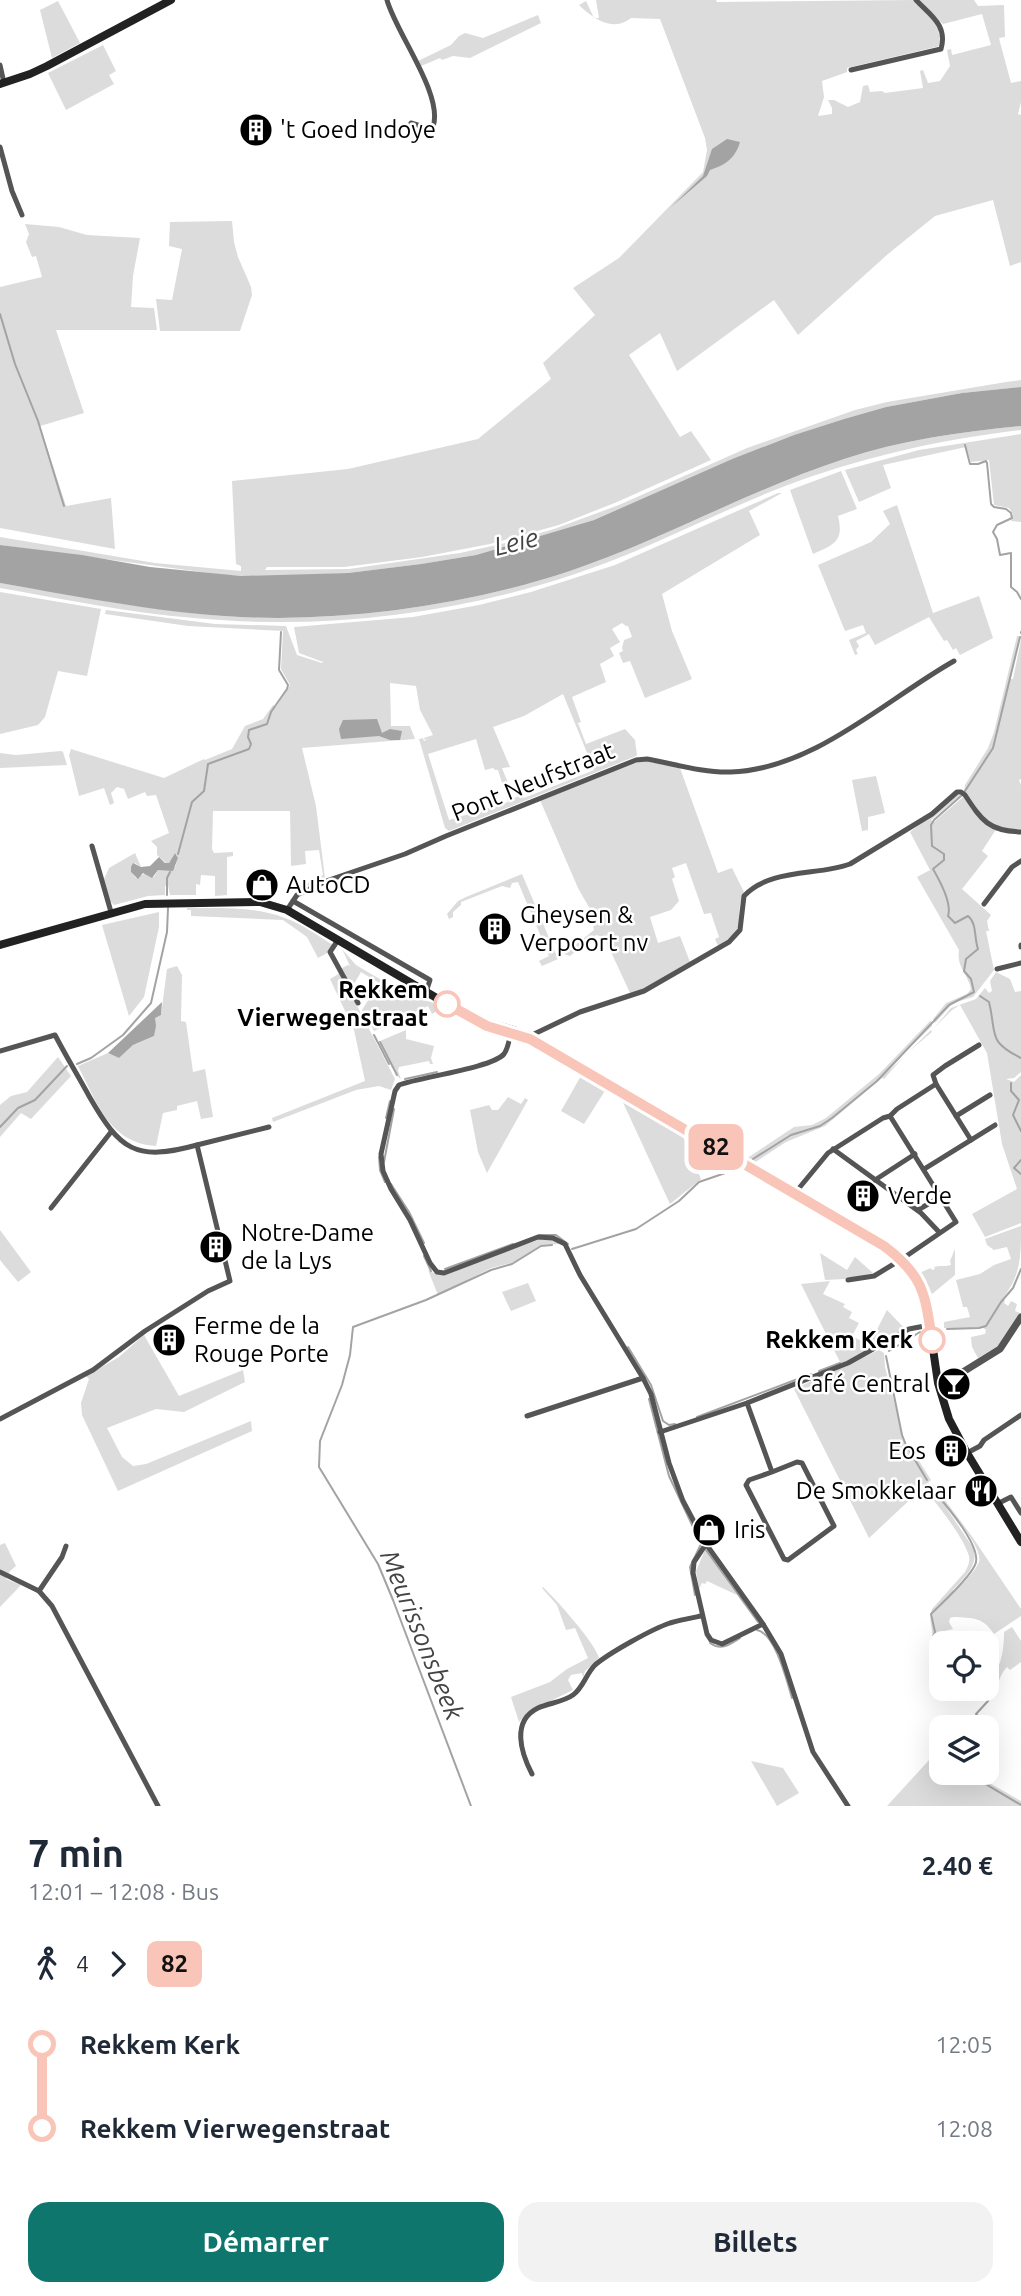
<!DOCTYPE html>
<html lang="fr">
<meta charset="utf-8">
<style>
body{margin:0;font-family:Ubuntu,sans-serif;background:#f2f2f3;color:#1f2937;height:100vh;display:flex;flex-direction:column;font-size:26px;white-space:nowrap}
*{box-sizing:border-box;margin:0}
p{font-size:23px;color:#747a83}
.icon{flex:none;width:38px;height:38px;fill:none;stroke:currentColor;stroke-width:2;stroke-linecap:round;stroke-linejoin:round}
.map{position:relative;height:1806px;overflow:hidden}
.sheet{display:flex;flex-direction:column;background:#fff;flex:1}
.sheet>*{flex:none}
.badge{padding:0 14px;border-radius:10px;font-size:24px;line-height:46px}
.fabs{position:absolute;left:929px;top:1631px;display:grid;gap:14px}
.fabs a{display:grid;place-items:center;width:70px;height:70px;border-radius:14px;background:#fff;box-shadow:0 7px 28px #0002;font-size:35px}
.map>.badge{position:absolute;translate:-50% -50%;box-shadow:0 0 0 4px #fff}
.legs{display:flex;align-items:center;gap:10px;height:77px;padding:0 28px;font-size:23px}
.legs p{margin-inline-start:auto}
.headline{display:flex;align-items:center;justify-content:space-between;height:119px;padding:0 28px}
h1{font-size:38px;font-weight:700;line-height:52px}
.action{display:flex;gap:14px;margin-top:auto;padding:14px 28px}
.action a{flex:1;height:80px;border-radius:21px;background:#0f766e;color:#fff;font-size:28px;font-weight:700;line-height:80px;text-align:center}
.action a+a{background:#f2f2f3;color:#1f2937}
ul{padding:0 28px;list-style:none}
li{display:flex;align-items:center;gap:24px;height:84px;font-size:26px}
li i{display:grid;place-items:center;width:10px;height:100%;margin:0 9px;background:currentColor}
li i::after{content:'';width:18px;height:18px;margin:-9px;border:5px solid;border-radius:50%;background:#fff}
li p{margin-inline-start:auto}
li:first-child i{background:linear-gradient(#0000 50%,currentColor 0)}
li:last-child i{background:linear-gradient(currentColor 50%,#0000 0)}
.map>svg:first-child{display:block}
.green{fill:#dcdcdc;fill-rule:evenodd}
.water{fill:#a3a3a3}
.lines{fill:none;stroke-linecap:round;stroke-linejoin:round}
.stream{stroke:#a3a3a3;stroke-width:2}
.minor{stroke:#555;stroke-width:5}
.tertiary{stroke:#555;stroke-width:7}
.secondary{stroke:#222;stroke-width:8}
.line-1-casing{stroke:#fff;stroke-width:16}
.line-1{stroke:#f9c5b8;stroke-width:10}
.stop-1-dot{fill:#fff;stroke:#f9c5b8;stroke-width:3.5}
.labels{text-anchor:middle;stroke-width:5;stroke-linejoin:round;paint-order:stroke}
.poi-label{font-size:24px;fill:#000;stroke:#fff;text-anchor:start}
.street-label{font-size:24px;fill:#000;stroke:#fff}
.stop-label{font-size:24px;font-weight:bold;fill:#000;stroke:#fff;text-anchor:end}
.water-label{font-size:26px;font-style:italic;fill:#444;stroke:#fff}
</style>
<div class="map">
<svg width="1021" height="1806" viewBox="0 0 1021 1806">
<rect width="100%" height="100%" fill="#fff"/>
<g class="green">
<path d="M596,0H716L717,2L914,0C931,15 940,22 940,46L847,68V72L822,81L824,97L818,116L832,114V108L828,100H834L848,107L860,102L863,86L868,85L870,92L882,91L885,93L923,88L920,71L923,70L928,83L940,81L950,66L947,50L951,49L952,55L991,45L982,14L943,24L918,0H974L978,6L1004,5L1005,37L999,38L1000,42L1011,83L1021,81V102L1018,114L1021,115V262L1010,266L993,200L935,216L888,254L798,335L774,300L677,371L660,333L629,355L680,437L691,431L711,460L617,502L559,525L490,544L422,557L344,567H267L265,570L349,569L460,553L510,542L554,529L619,505L747,448L855,410L887,402L1006,382L1021,380V387L962,393L886,407L844,419L794,435L732,459L594,520L476,555L421,564L348,573L263,577L224,575L0,545V537L155,563L241,571V566L236,564L232,481L348,469L478,439L551,379L543,363L595,315L573,288L619,258L703,172L707,150L705,138L660,19L631,18C613,33 592,18 579,5L586,1L594,18H599Z"/>
<path d="M58,1L80,43L52,58L40,10Z"/>
<path d="M538,15L541,23L470,58L453,56L442,60L440,58L421,66L418,61L451,45L459,36L465,33L483,38Z"/>
<path d="M103,45L116,71L109,75L114,84L66,110L48,73Z"/>
<path d="M232,221L234,242L238,257L251,287L252,295L240,331H160L156,299L172,300L182,249L169,246L170,222Z"/>
<path d="M25,224L59,227L87,235L140,238L133,276L131,307L154,308L157,330H56L84,413L40,426L66,506L111,498L115,549L0,528V287L42,277L36,256L32,257L26,242L29,234Z"/>
<path d="M1021,426V430C938,440 858,458 780,488C711,515 645,551 575,574C453,615 322,630 194,618C129,613 64,599 0,588V583C92,598 185,618 278,618C377,617 476,602 570,571C664,539 750,490 844,459C901,440 962,432 1021,426Z"/>
<path d="M1021,434V522L1011,521L1013,514L1009,508L994,505L989,460L971,462L966,447L883,465L891,488L859,502L845,470L919,450Z"/>
<path d="M841,471L857,509L838,516C844,541 835,544 813,554L790,490Z"/>
<path d="M778,493H782L749,511L760,535L662,594L672,631L692,679L645,698L630,661L623,663L619,653L623,651L622,648L624,640L632,637L628,626H626L622,623L612,629L620,642L610,648L614,656L600,664L606,682L572,697L581,722L578,723L586,744L625,729L635,740L637,755L634,757L449,831L445,828L419,739L423,738L424,741L430,738L425,740L424,738L433,735L420,710L416,686L390,683L391,726H410L415,739L302,748L316,806L325,878L302,890V886L323,875L319,850L305,851L306,864L291,866L290,811H213L212,849L214,853L233,852V856L227,857V895L215,896V876L201,875L200,885L196,884V895H170L168,885L165,886V895L148,896L114,905L110,901L104,879L109,868L135,853L141,867L135,863L131,872L136,878L146,873L154,877L158,870L175,867L178,858L175,853L169,863H166L157,855V847L151,841L169,833L156,795L147,796L145,792L128,799L124,789L117,787L111,793L114,803L110,805L104,788L79,796L69,755L71,749L164,778L204,759L205,760L232,749L245,726L263,719L273,705L276,707L290,685L281,669L283,631L188,626L105,614L106,610L215,624L286,626L297,655L322,663L323,662L299,653L294,627L413,617L479,605L531,592L615,565ZM563,694L594,770L524,798L522,795L514,798L502,768L510,767L493,727L524,716ZM476,739L485,770L493,768L495,770H498L508,802L449,820L428,754Z"/>
<path d="M897,505L933,613L979,596L993,638L960,655L956,648L953,650L947,640L944,641L929,617L875,645L869,634L856,641L859,646L856,650L858,654L855,655L849,640L866,633L863,625L845,631L818,565L871,542L890,524L883,511Z"/>
<path d="M0,592L101,609L87,676L58,671L45,717L38,725L0,734Z"/>
<path d="M1017,636H1019V641L1010,679H1013L1021,640V779L1019,780L1021,785V830L995,831L982,851L988,856L962,889L991,915L987,921L989,931H986L994,970L973,997L953,1003L935,1023L933,1019L946,1003L967,994L971,989C968,974 956,967 959,950L917,877L930,870L910,832L957,795H961L931,820L934,822L963,797L965,785L988,748L994,732Z"/>
<path d="M61,751L63,752L67,765L0,768V753L16,755Z"/>
<path d="M645,761L680,768L718,873L732,868L744,892C732,919 752,927 718,946L715,939L719,937L711,913L704,914L686,863L672,868L675,877L672,879L679,901L671,910L650,917L658,943L680,936L690,962L661,980L631,995L604,937L596,935L570,956L564,954L594,930L593,927L598,923L578,888L540,800L630,764Z"/>
<path d="M876,776L885,813L868,817V830L862,831L852,780Z"/>
<path d="M522,874L558,959L542,966L539,961L549,956L518,882L512,883L510,888L502,886L461,902V905L453,912V917L449,919L447,914L458,901L466,897Z"/>
<path d="M187,908C220,908 253,906 285,918C302,924 318,936 333,945L329,952L318,958L307,937L283,920L191,916V910H187Z"/>
<path d="M159,912V927L144,997L129,1016L102,925Z"/>
<path d="M342,949L356,965L410,997L431,1002L442,1008L432,1014L428,1006L374,1031L362,1010L379,983L361,972L351,989L340,969L348,965L350,966Z"/>
<path d="M177,966L182,975L181,1021L186,1022L193,1072L205,1069L213,1117L201,1119L197,1101L177,1106V1110L163,1113L156,1146C109,1143 97,1102 78,1066L108,1053L119,1058L133,1045L154,1036L155,1017L161,1015L167,969Z"/>
<path d="M996,972L1010,979L1015,992L1021,991V1072L1014,1078L1006,1079L1014,1082L1021,1075V1223L985,1237L972,1214L1017,1189L1002,1144L987,1053L960,1005L952,1010L934,1028L951,1008L976,999L985,988L989,993L992,991L990,981Z"/>
<path d="M340,973L395,1079L391,1090L379,1086L356,1090L273,1122L272,1118L365,1081L354,1030L330,979Z"/>
<path d="M931,1020L932,1026L905,1052L888,1072L931,1030L932,1032L906,1054L884,1079L882,1078L825,1126L786,1142L754,1163L746,1159L794,1127L812,1125L826,1118L879,1074Z"/>
<path d="M406,1030V1039L434,1046L431,1058L433,1064H430L429,1061L399,1067L398,1071L401,1079L398,1077L380,1041Z"/>
<path d="M58,1057L71,1076L31,1119L21,1113L0,1137V1105L11,1096L27,1092Z"/>
<path d="M582,1074L606,1089L584,1124L561,1111Z"/>
<path d="M620,1096L681,1132L701,1179L670,1204Z"/>
<path d="M508,1097L521,1104L525,1098L528,1100L487,1173L478,1152L470,1110L489,1105L492,1110H498Z"/>
<path d="M1021,1226C1021,1256 1021,1275 1003,1298L1005,1301L1004,1303L1008,1306L1011,1301L1017,1304L1015,1311L1020,1313L1000,1345L978,1358L972,1347L971,1337L985,1334L986,1330L983,1328H944V1322L970,1317L967,1307H963L956,1280L980,1274L994,1265L1011,1259L1007,1247L994,1250L987,1245L985,1239Z"/>
<path d="M0,1230L31,1272L18,1282L0,1260Z"/>
<path d="M541,1239L555,1240L561,1244L541,1245L515,1262L491,1268L438,1295L428,1270L438,1275Z"/>
<path d="M955,1249V1275L932,1294L919,1273L931,1268L932,1270L935,1269L934,1267C940,1265 944,1267 951,1265L950,1261Z"/>
<path d="M820,1253L847,1270L855,1257L873,1273L845,1279L825,1280Z"/>
<path d="M830,1281L823,1294L845,1304L843,1307L852,1312L849,1318L859,1323L852,1336L869,1345L887,1310L905,1329L841,1364L801,1284Z"/>
<path d="M528,1283L536,1301L511,1311L502,1292Z"/>
<path d="M144,1335L179,1396L243,1370L245,1382L184,1412L156,1409L107,1428L122,1457L133,1466L146,1464L251,1421L252,1431L118,1491L82,1415L81,1403L89,1379L86,1376L119,1357Z"/>
<path d="M879,1350L884,1353L885,1367L906,1447L912,1458L916,1456L931,1480L869,1538L794,1389Z"/>
<path d="M932,1483L971,1535L1021,1609V1616L994,1634C983,1617 973,1618 953,1617L950,1618L949,1622L953,1629L940,1632L941,1636L935,1644L941,1657V1668L929,1648C929,1644 931,1641 932,1637C933,1626 928,1622 932,1609L965,1572C968,1567 970,1562 969,1556C963,1536 938,1506 925,1489L930,1484L974,1549C978,1566 964,1578 953,1590L954,1592C962,1584 975,1572 979,1562C984,1545 939,1500 932,1483Z"/>
<path d="M5,1543L16,1566L10,1571L6,1579L21,1585L0,1607V1545Z"/>
<path d="M705,1550L737,1595L707,1581L705,1584L702,1583L699,1589L696,1571Z"/>
<path d="M543,1587C555,1598 596,1644 599,1658L585,1671L583,1678L582,1673L571,1675L568,1680L573,1690L528,1712L519,1722L511,1697L550,1682L567,1669L588,1658L575,1628L566,1630L557,1605L542,1588Z"/>
<path d="M1012,1627L1021,1641V1662L1010,1670L1007,1667C997,1677 999,1694 982,1694C973,1694 968,1694 961,1689H987V1685C1001,1669 1004,1651 1004,1632Z"/>
<path d="M941,1747L942,1773H972L1021,1801V1806H887Z"/>
<path d="M751,1761L783,1768L799,1793L777,1806Z"/>
</g>
<g class="water">
<path d="M727,139L740,142C735,159 725,165 710,170L707,176L670,208L703,176L712,149Z"/>
<path d="M1021,387V426C962,432 901,440 844,459C750,490 664,539 570,571C476,602 377,617 278,618C185,618 91,599 0,583V545L82,555L150,567L241,576L348,573L421,564L476,555L594,520L732,459L794,435L844,419L886,407L962,393Z"/>
<path d="M377,719L382,733L390,729L402,731L400,740H390L379,736L341,739L339,729L343,720Z"/>
<path d="M175,853L178,858L173,871L158,870L152,878L143,873L138,879L131,872V867L133,863L141,867L150,866L159,857L165,863H169Z"/>
<path d="M162,1002L161,1015L155,1018L156,1026L154,1036L133,1045L119,1058L108,1053Z"/>
</g>
<g class="lines">
<g class="stream">
<path d="M0,314L15,364L38,421L64,506"/>
<path d="M965,445L970,464H978L986,461L987,463L991,504L994,507L1006,509L1011,513L1012,518L997,525L993,532L997,539L1000,555L1011,553V587L1017,592L1021,599"/>
<path d="M1021,633V632"/>
<path d="M965,791L993,748L1020,637"/>
<path d="M178,854L192,802L204,791L208,764L249,749L251,744L248,737L249,730L267,724L271,712L287,689L288,685L279,670L281,632"/>
<path d="M167,895V878L170,872"/>
<path d="M980,996L989,1002C997,1035 987,1041 1021,1058"/>
<path d="M374,1035L389,1064"/>
<path d="M380,1042L397,1075"/>
<path d="M77,1064L91,1058L123,1035L151,1003L167,932L168,908"/>
<path d="M405,1079L437,1072"/>
<path d="M1011,1083V1091L1019,1100L1013,1115L1021,1131"/>
<path d="M386,1118L390,1101"/>
<path d="M0,1127L18,1108L35,1100L67,1066"/>
<path d="M379,1157L380,1170L385,1182"/>
<path d="M753,1159L791,1135L820,1126L832,1118L877,1081L949,1005L974,992L971,979L964,971L966,959L978,949C974,938 977,923 968,916L955,923L948,916C952,904 940,881 933,869L944,860V854L932,846L931,825L934,820L961,796"/>
<path d="M1021,1160L1014,1168L1021,1174"/>
<path d="M384,1162L394,1109"/>
<path d="M391,1184L409,1212L424,1243"/>
<path d="M539,1235H556L568,1244"/>
<path d="M572,1249L636,1229L679,1201L699,1182L740,1168"/>
<path d="M424,1256L431,1271"/>
<path d="M445,1269L513,1244"/>
<path d="M947,1329L979,1328L986,1326L1001,1302L1013,1288L1021,1269"/>
<path d="M628,1347L651,1385L663,1421L669,1425L675,1424"/>
<path d="M889,1351L920,1332"/>
<path d="M886,1356L902,1435L906,1445L927,1480"/>
<path d="M819,1371L840,1363"/>
<path d="M649,1399L669,1476L701,1544L690,1567L695,1595"/>
<path d="M697,1417L811,1374"/>
<path d="M930,1486C942,1501 984,1547 975,1565C968,1580 943,1602 931,1614L935,1632L930,1645L942,1664"/>
<path d="M706,1550L758,1622"/>
<path d="M757,1630C776,1634 787,1682 792,1698"/>
<path d="M710,1643C721,1651 729,1645 740,1638"/>
<path d="M963,1689L974,1693H989L988,1701L976,1714L989,1728L987,1733"/>
<path d="M967,1773L1021,1805"/>
<path d="M471,1806L393,1600L378,1564L319,1467L320,1441L342,1385L350,1355L353,1327L426,1300L491,1270L512,1264L541,1246L552,1245"/>
</g>
<g class="minor">
<path d="M387,0C396,33 444,95 433,127L427,128L411,123"/>
<path d="M0,65L4,83"/>
<path d="M851,70L941,49C948,25 930,15 916,0"/>
<path d="M0,147L12,191L22,215"/>
<path d="M92,846L111,912"/>
<path d="M293,901L430,980L426,992"/>
<path d="M984,904L1012,867L1021,861"/>
<path d="M287,910L297,895L329,880L405,854L446,836L636,760L647,759C674,764 704,773 731,772C814,769 885,700 954,661"/>
<path d="M338,940L330,952L358,1003"/>
<path d="M1021,945V947"/>
<path d="M997,969L1021,963"/>
<path d="M511,1033C509,1040 508,1049 504,1054C492,1068 420,1077 399,1085L395,1091L381,1154L383,1171L391,1189L410,1220L430,1263L437,1272L444,1273L538,1237L553,1238L565,1244L580,1275L643,1378L651,1394L669,1463L683,1501L706,1544L763,1624L781,1654L813,1752L848,1806"/>
<path d="M530,1039L532,1035L580,1012L644,991L729,942L740,930L744,896C770,868 818,876 850,864L932,814L957,792H961L965,795C982,821 989,831 1021,832"/>
<path d="M0,1051L55,1035C66,1056 78,1076 89,1096C120,1150 135,1162 197,1145"/>
<path d="M956,1116L990,1095"/>
<path d="M971,1140L936,1084L933,1075L945,1066L979,1045"/>
<path d="M833,1149L921,1213L939,1232"/>
<path d="M924,1169L995,1125"/>
<path d="M875,1180L915,1154"/>
<path d="M795,1193L828,1153L883,1118L890,1116L897,1109L936,1084"/>
<path d="M51,1208L111,1132"/>
<path d="M918,1210L940,1197"/>
<path d="M848,1280L874,1276L902,1259L956,1222L890,1116"/>
<path d="M747,1403L772,1472L749,1480L746,1485L784,1559L788,1560L834,1526L802,1463L797,1462L772,1472"/>
<path d="M527,1416L643,1378"/>
<path d="M0,1419L93,1370L145,1331L208,1291L230,1281L197,1145L269,1127"/>
<path d="M660,1432L747,1403L848,1363L909,1329L930,1325"/>
<path d="M967,1453L980,1446L984,1440L1021,1415"/>
<path d="M999,1503L1011,1497L1021,1513"/>
<path d="M706,1544L694,1562L693,1573L707,1634L711,1640L722,1644L763,1624"/>
<path d="M0,1572L39,1591L52,1606L158,1806"/>
<path d="M39,1591L62,1557L66,1546"/>
<path d="M532,1774C521,1753 511,1721 538,1708C549,1703 563,1702 573,1695C583,1688 586,1674 595,1665C609,1653 652,1629 670,1623C680,1620 691,1618 701,1616"/>
</g>
<path class="tertiary" d="M940,1380H950L1000,1349L1021,1317"/>
<g class="secondary">
<path d="M0,84L30,74L47,66L171,0"/>
<path d="M0,945L145,904L260,902L287,910L474,1020"/>
<path d="M471,1018L514,1030L795,1193L884,1246L902,1259L915,1276L926,1301L938,1383L949,1419L967,1453L1021,1542"/>
</g>
</g>
<g class="lines">
<defs>
<path id="line-1" d="M447,1004L487,1026L530,1039L884,1246C924,1276 925,1294 932,1340"/>
</defs>
<use href="#line-1" class="line-1-casing"/>
<use href="#line-1" class="line-1"/>
</g>
<defs>
<symbol id="building-disc" viewBox="-11 -11 22 22"><circle r="9.5" fill="#000" stroke="#fff"/><path d="M-4-6H4V6H1V3H-1V6H-4ZM-2.5-4.3h1.7v1.8h-1.7ZM.8-4.3h1.7v1.8H.8ZM-2.5-1h1.7V.8h-1.7ZM.8-1h1.7V.8H.8Z" fill="#fff"/></symbol>
<symbol id="shop-disc" viewBox="-11 -11 22 22"><circle r="9.5" fill="#000" stroke="#fff"/><path d="M-5-2.5h2.3a2.7 3.5 0 0 1 5.4 0H5L5.5 6h-11ZM-1.5-2.5h3a1.5 2.3 0 0 0-3 0Z" fill="#fff"/></symbol>
<symbol id="bar-disc" viewBox="-11 -11 22 22"><circle r="9.5" fill="#000" stroke="#fff"/><path d="M-6-5H6L.8 .8V4.5H3.5V6h-7V4.5H-.8V.8Z" fill="#fff"/></symbol>
<symbol id="restaurant-disc" viewBox="-11 -11 22 22"><circle r="9.5" fill="#000" stroke="#fff"/><path d="M-5-6h1v4h1v-4h1v4h1v-4h1v5L-1.5 .5V6h-2V.5L-5-1ZM5-6V6H3V1.5H1.5Q1.5-4 5-6Z" fill="#fff"/></symbol>
</defs>
<g fill-rule="evenodd">
<use href="#building-disc" x="237" y="111" width="38" height="38"/>
<use href="#shop-disc" x="243" y="866" width="38" height="38"/>
<use href="#building-disc" x="476" y="910" width="38" height="38"/>
<use href="#building-disc" x="844" y="1177" width="38" height="38"/>
<use href="#building-disc" x="197" y="1228" width="38" height="38"/>
<use href="#building-disc" x="150" y="1321" width="38" height="38"/>
<use href="#bar-disc" x="935" y="1365" width="38" height="38"/>
<use href="#building-disc" x="932" y="1432" width="38" height="38"/>
<use href="#restaurant-disc" x="962" y="1472" width="38" height="38"/>
<use href="#shop-disc" x="690" y="1511" width="38" height="38"/>
</g>
<g class="stop-1-dot">
<circle cx="447" cy="1004" r="12"/>
<circle cx="932" cy="1340" r="12"/>
</g>
<g class="labels">
<g class="poi-label">
<text x="280" y="138">'t Goed Indoye</text>
<text x="286" y="893">AutoCD</text>
<text x="520" y="923">Gheysen &amp;<tspan x="520" dy="28">Verpoort nv</tspan></text>
<text x="888" y="1204">Verde</text>
<text x="241" y="1241">Notre-Dame<tspan x="241" dy="28">de la Lys</tspan></text>
<text x="194" y="1334">Ferme de la<tspan x="194" dy="28">Rouge Porte</tspan></text>
<text x="930" y="1392" text-anchor="end">Café Central</text>
<text x="926" y="1459" text-anchor="end">Eos</text>
<text x="956" y="1499" text-anchor="end">De Smokkelaar</text>
<text x="734" y="1538">Iris</text>
</g>
<g class="street-label">
<text transform="translate(533 782) rotate(-22)" y="8">Pont Neufstraat</text>
</g>
<g class="stop-label">
<text x="428" y="998">Rekkem<tspan x="428" dy="28">Vierwegenstraat</tspan></text>
<text x="913" y="1348">Rekkem Kerk</text>
</g>
<g class="water-label">
<text transform="translate(516 542) rotate(-14)" y="9">Leie</text>
<text transform="translate(422 1635) rotate(68)" y="9">Meurissonsbeek</text>
</g>
</g>
</svg>
<div class="fabs">
<a><svg class="icon" aria-label="locate" viewBox="0 0 24 24"><circle cx="12" cy="12" r="6"/><path d="M12 2v4M12 18v4M2 12h4M18 12h4"/></svg></a>
<a><svg class="icon" aria-label="layers" viewBox="0 0 24 24"><path d="M12 4l9 5-9 5-9-5zM3 14l9 5 9-5"/></svg></a>
</div>
<b class="badge" style="left:716px;top:1147px;background:#f9c5b8;color:#111">82</b>
</div>
<section class="sheet">
<div class="headline"><div><h1>7 min</h1><p>12:01 – 12:08 · Bus</p></div><b>2.40 €</b></div>
<div class="legs"><svg class="icon" aria-label="walk" viewBox="0 0 24 24"><circle cx="13" cy="4" r="2"/><path d="M13 8l-2 6 4 7M11 14l-3 7M7 12l3-4h3l4 4"/></svg>4<svg class="icon" aria-label="forward" viewBox="0 0 24 24"><path d="M9 5l7 7-7 7"/></svg><b class="badge" style="background:#f9c5b8;color:#111">82</b></div>
<ul>
<li><i style="color:#f9c5b8"></i><b>Rekkem Kerk</b><p>12:05</p></li>
<li><i style="color:#f9c5b8"></i><b>Rekkem Vierwegenstraat</b><p>12:08</p></li>
</ul>
<div class="action"><a>Démarrer</a><a>Billets</a></div>
</section>
